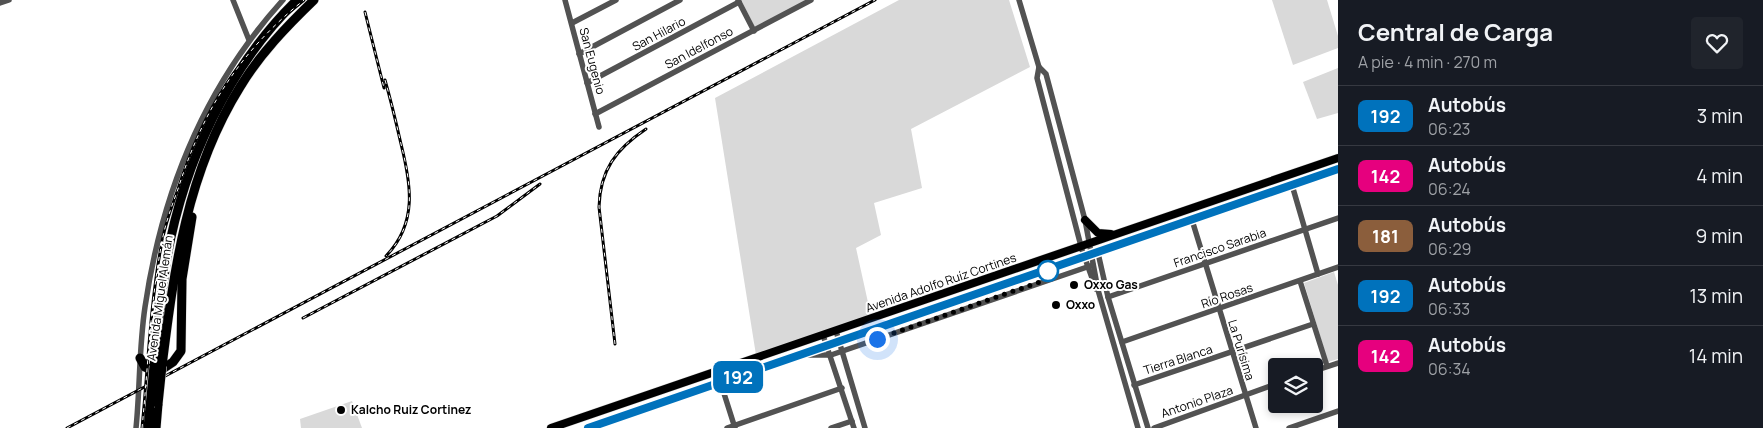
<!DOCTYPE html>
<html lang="es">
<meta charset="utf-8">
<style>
body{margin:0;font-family:Manrope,sans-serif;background:#20242c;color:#f1f3f6;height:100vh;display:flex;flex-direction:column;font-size:19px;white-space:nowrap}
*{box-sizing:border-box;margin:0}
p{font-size:16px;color:#9ea1a6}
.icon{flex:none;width:28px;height:28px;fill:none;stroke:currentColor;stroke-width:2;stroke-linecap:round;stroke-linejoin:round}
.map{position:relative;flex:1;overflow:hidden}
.side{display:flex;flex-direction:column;background:#171b24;width:425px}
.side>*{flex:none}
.badge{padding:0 10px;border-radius:8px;font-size:18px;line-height:32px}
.tools{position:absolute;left:1268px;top:358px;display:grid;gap:10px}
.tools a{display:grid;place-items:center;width:55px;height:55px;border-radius:5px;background:#171b24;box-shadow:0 2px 8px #0003;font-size:25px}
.you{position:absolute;width:25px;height:25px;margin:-12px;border:4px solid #fff;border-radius:50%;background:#1a73e8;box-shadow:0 0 0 8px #1a73e833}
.map>.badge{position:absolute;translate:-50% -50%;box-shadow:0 0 0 2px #fff}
.round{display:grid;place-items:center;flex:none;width:52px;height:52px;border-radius:5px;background:#20242c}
.headline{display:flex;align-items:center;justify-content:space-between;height:85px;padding:0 20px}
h1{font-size:24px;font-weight:700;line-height:38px}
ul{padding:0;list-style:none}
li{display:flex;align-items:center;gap:15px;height:60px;padding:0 20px;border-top:1px solid #363941}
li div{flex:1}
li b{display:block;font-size:19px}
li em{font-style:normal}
li .badge{min-width:55px;font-weight:700;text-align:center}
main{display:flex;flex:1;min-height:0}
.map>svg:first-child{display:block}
.green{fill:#d9d9d9}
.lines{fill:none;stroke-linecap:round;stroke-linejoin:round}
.major-casing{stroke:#dbdbdb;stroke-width:9}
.highway-casing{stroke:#dbdbdb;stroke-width:10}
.minor{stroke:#525252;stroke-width:5.5}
.major{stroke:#000;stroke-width:8}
.highway{stroke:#000;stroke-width:9}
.rail-casing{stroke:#000;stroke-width:3}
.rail{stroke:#fff;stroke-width:1;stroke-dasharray:4;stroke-linecap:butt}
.highway-bridge-casing{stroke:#dbdbdb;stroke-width:10;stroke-linecap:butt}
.highway-bridge{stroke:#000;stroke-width:9}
.line-casing{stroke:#fff;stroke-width:11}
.line{stroke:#0072bc;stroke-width:8}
.walk{stroke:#000;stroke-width:5;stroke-dasharray:0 9}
.stop-dot{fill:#fff;stroke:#0072bc;stroke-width:2.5}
.poi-dot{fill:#000;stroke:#fff;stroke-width:2}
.labels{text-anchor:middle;stroke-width:4;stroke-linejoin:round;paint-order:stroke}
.street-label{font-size:12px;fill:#000;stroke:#fff}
.poi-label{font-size:12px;font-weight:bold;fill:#000;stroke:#fff;text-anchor:start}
</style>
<main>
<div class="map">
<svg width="1338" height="428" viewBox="0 0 1338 428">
<rect width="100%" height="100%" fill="#fff"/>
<g class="green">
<path d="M741,0H807L757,27L754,26Z"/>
<path d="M899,0H1009L1030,67L911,129L922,188L874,203L881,235L856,248L871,316L756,355L715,98Z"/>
<path d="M1272,0H1327L1338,36V48L1293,65Z"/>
<path d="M1338,68V113L1317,119L1303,82Z"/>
<path d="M1334,272L1338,285V359L1328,362L1304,283Z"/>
<path d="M352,401L362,428H301L300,419Z"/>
</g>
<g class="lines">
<defs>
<g id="major">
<path d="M1085,220L1098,233L1111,234"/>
<path d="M551,428L1338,158"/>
<path d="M588,428L1338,169"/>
</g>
<g id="highway">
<path d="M140,358L145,367L152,370L164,368L173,362L181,351L182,279L192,217"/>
<path d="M154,366C158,330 161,293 167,257C184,163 228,67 297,0"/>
<path d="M162,366C174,269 187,172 240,87C260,54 287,26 314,0"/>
<path d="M148,428L150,407"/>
<path d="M156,428L158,404"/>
</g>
</defs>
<use href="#major" class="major-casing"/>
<use href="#highway" class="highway-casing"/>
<g class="minor">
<path d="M233,0L249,40"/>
<path d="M565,0L599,127"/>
<path d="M738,0L754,31"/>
<path d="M1019,0L1039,67L1037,78L1082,250L1096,289"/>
<path d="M0,3L9,0"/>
<path d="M572,23L616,0"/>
<path d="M579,54L680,0"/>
<path d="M1039,67L1046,74L1085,220L1098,290L1138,428"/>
<path d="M587,83L739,2"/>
<path d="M595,114L811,0"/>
<path d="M1292,185L1318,274"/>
<path d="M1192,220L1256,428"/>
<path d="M1098,253L1108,297L1148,428"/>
<path d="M1300,281L1327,366"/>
<path d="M1108,297L1338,218"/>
<path d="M836,331L865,428"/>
<path d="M823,335L854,428"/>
<path d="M1122,342L1338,267"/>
<path d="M806,355H831L1093,265"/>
<path d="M1314,371L1338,363"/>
<path d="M721,384L735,428"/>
<path d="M1134,385L1313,324"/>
<path d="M136,428C140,388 139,347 145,307C162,191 204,87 283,0"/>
<path d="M727,428L842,388"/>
<path d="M831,428L852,421"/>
<path d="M1154,428L1276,384"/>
<path d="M1289,428L1338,411"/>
</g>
<use href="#major" class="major"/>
<use href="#highway" class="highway"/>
<defs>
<g id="rail">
<path d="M365,12L384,88"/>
<path d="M385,80C391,101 396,122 401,144C411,184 418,223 386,256"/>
<path d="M303,318L497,216L540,184"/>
<path d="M615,344L599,207C600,170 616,149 646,129"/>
<path d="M67,428L875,0"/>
<path d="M142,428C148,368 150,306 161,247C164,227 171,208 178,189C203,110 239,52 304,0"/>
</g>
</defs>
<use href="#rail" class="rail-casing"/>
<use href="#rail" class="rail"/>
<defs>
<g id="highway-bridge">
<path d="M158,404L162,366"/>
<path d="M150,407L154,366"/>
</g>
</defs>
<use href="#highway-bridge" class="highway-bridge-casing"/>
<use href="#highway-bridge" class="highway-bridge"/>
</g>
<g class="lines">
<defs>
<path id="line" d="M588,428L1338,169"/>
</defs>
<use href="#line" class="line-casing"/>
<use href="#line" class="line"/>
<path class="walk" d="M877,339L1051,278L1048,271"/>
</g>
<circle class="stop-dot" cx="1048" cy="271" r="10"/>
<g class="poi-dot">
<circle cx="1074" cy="285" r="5"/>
<circle cx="1056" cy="305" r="5"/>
<circle cx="341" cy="410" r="5"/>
</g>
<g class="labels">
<g class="street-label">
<text transform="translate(659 34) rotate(-28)" y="4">San Hilario</text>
<text transform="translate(699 48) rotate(-28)" y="4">San Idelfonso</text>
<text transform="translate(592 61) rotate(75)" y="4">San Eugenio</text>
<text transform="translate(1220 248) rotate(-19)" y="4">Francisco Sarabia</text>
<text transform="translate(941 283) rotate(-19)" y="4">Avenida Adolfo Ruíz Cortines</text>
<text transform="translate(1227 296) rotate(-19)" y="4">Río Rosas</text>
<text transform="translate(160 298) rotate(-82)" y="4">Avenida Miguel Alemán</text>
<text transform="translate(1241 350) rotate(73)" y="4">La Purísima</text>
<text transform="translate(1178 360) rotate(-18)" y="4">Tierra Blanca</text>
<text transform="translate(1197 402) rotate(-19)" y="4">Antonio Plaza</text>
</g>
<g class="poi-label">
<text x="1084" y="289">Oxxo Gas</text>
<text x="1066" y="309">Oxxo</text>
<text x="351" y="414">Kalcho Ruiz Cortinez</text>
</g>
</g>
</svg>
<div class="tools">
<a><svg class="icon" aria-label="layers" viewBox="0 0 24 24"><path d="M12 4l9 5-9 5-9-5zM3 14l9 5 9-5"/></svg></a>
</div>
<div class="you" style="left:877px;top:339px"></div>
<b class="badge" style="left:738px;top:377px;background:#0072bc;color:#fff">192</b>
</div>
<section class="side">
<div class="headline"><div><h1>Central de Carga</h1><p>A pie · 4 min · 270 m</p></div><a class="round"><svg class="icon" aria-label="heart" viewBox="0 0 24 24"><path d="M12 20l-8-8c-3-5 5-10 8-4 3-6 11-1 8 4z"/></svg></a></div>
<ul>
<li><span class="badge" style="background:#0072bc;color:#fff">192</span><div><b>Autobús</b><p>06:23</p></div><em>3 min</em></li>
<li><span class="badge" style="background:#e6007e;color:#fff">142</span><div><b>Autobús</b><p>06:24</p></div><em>4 min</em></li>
<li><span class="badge" style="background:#8b5e3c;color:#fff">181</span><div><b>Autobús</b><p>06:29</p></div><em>9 min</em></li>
<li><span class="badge" style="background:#0072bc;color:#fff">192</span><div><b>Autobús</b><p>06:33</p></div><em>13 min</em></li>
<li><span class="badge" style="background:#e6007e;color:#fff">142</span><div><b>Autobús</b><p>06:34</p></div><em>14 min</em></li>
</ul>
</section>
</main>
